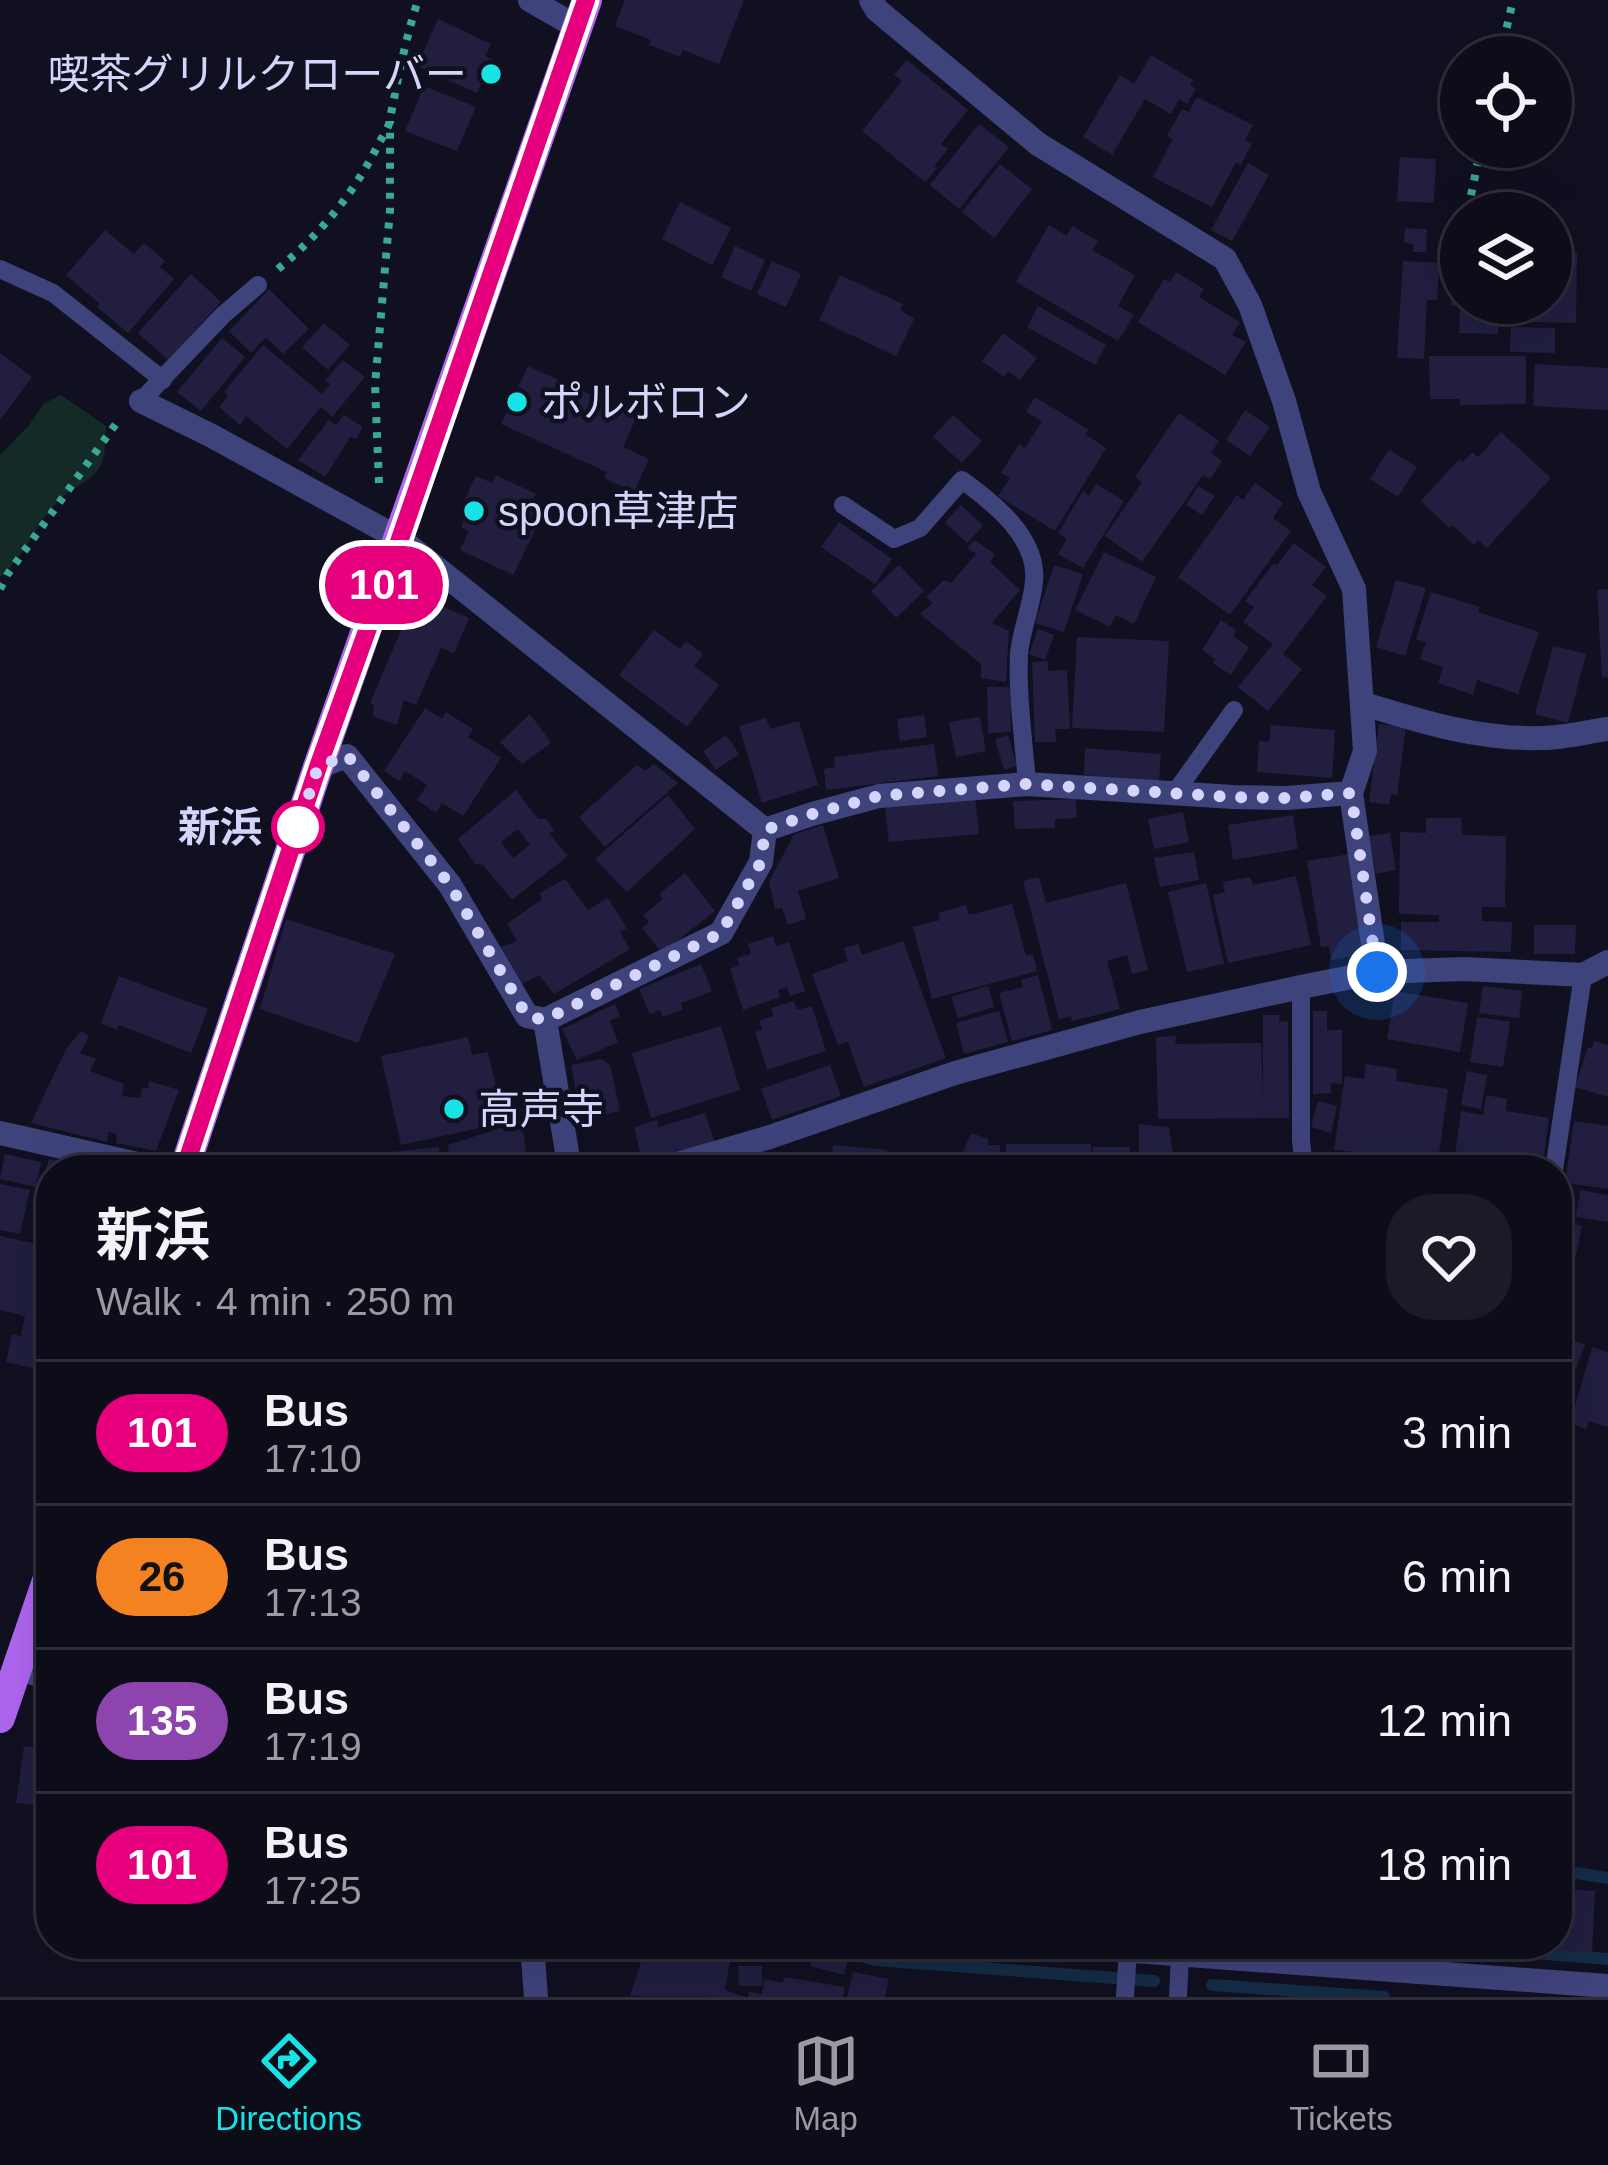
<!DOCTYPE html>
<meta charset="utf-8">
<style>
body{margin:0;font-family:Arial,"Noto Sans JP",sans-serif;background:#1b1a26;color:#f1f3f6;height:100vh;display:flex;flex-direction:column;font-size:45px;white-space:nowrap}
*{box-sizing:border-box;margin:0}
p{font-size:39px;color:#9a9ba2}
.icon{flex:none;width:66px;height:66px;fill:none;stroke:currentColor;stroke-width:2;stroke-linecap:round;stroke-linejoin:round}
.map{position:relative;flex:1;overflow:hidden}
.side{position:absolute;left:36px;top:1155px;width:1536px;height:804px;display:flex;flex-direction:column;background:#0d0c19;border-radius:48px;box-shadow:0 12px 48px #0002,0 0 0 3px #2d2c38}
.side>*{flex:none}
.badge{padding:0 24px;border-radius:39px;font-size:42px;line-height:78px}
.tools{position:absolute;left:1440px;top:36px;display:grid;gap:24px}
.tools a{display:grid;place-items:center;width:132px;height:132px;border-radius:50%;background:#0d0c19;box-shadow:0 12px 48px #0002,0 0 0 3px #2d2c38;font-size:60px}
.you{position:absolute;width:60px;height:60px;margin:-30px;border:9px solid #fff;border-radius:50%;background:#1a73e8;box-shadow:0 0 0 18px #1a73e833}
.map>.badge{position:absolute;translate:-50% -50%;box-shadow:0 0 0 6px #fff}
.round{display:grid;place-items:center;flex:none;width:126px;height:126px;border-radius:48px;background:#1b1a26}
.headline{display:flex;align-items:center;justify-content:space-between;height:204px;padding:0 60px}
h1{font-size:57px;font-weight:700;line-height:90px}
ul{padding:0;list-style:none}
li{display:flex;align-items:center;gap:36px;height:144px;padding:0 60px;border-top:3px solid #2d2c38}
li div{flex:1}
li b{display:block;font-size:45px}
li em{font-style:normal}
li .badge{min-width:132px;font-weight:700;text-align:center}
.tab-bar{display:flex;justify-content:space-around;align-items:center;height:168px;border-top:3px solid #2d2c38;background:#0d0c19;font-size:33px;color:#9a9ba2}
.tab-bar a{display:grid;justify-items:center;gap:6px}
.tab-bar .current{color:#17e3e4}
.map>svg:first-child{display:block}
.green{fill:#132a27}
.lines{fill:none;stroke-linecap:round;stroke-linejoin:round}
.stream{stroke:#142c46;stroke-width:12}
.building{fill:#211e40;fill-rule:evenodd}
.path{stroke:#3aa897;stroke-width:8;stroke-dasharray:6 9;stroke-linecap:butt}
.service{stroke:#3f437b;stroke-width:18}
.minor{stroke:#3f437b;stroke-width:24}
.tertiary{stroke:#3f437b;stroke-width:24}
.primary{stroke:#af66f0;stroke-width:30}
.line-casing{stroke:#fff;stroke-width:27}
.line{stroke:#e6007e;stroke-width:18}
.walk{stroke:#d5d4fb;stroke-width:12;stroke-dasharray:0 21.6}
.poi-dot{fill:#17e3e4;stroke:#111021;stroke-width:4.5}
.stop-dot{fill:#fff;stroke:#e6007e;stroke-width:6}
.labels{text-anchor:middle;stroke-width:9;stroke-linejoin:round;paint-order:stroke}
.poi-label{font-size:42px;fill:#d5d4fb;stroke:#111021;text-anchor:start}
.stop-label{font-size:42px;font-weight:bold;fill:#d5d4fb;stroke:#111021;text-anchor:end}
</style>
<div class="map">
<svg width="1608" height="1997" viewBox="0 0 1608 1997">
<rect width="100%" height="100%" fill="#111021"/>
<path class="green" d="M61,395L106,426C105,437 106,455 101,464C93,482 70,488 58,501C35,525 25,557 0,577V455L30,424L43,404Z"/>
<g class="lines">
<g class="stream">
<path d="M49,1704H51"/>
<path d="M1557,1870L1608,1878"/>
<path d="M820,1944L875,1960L1154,1981"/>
<path d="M1423,1944L1608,1959"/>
<path d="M1212,1985L1384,1997"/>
</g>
</g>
<g class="building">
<path d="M625,0H744L719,64L683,50L680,57L649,45L651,40L615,26Z"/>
<path d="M438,19L491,44L485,56L492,60L477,93L417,66Z"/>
<path d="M1151,55L1193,80L1190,85L1196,89L1187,104L1179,99L1171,114L1145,99L1112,155L1083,137L1120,75L1134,84Z"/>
<path d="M907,60L968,110L941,144L948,149L934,166L937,168L925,182L862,131L902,81L894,75Z"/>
<path d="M424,86L476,107L457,151L405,131Z"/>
<path d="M1197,97L1253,125L1245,140L1252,143L1241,165L1236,162L1212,207L1153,177L1173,139L1167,136L1182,109L1189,112Z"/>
<path d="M979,124L1009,147L959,209L930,185Z"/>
<path d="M1400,157L1436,159L1434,203L1397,201Z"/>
<path d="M1248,163L1269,175L1232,241L1211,230Z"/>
<path d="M1000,164L1032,189L994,238L962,212Z"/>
<path d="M680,202L731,228L712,265L662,239Z"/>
<path d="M1049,225L1067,236L1072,226L1098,241L1092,250L1135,275L1118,306L1134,315L1118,341L1016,282Z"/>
<path d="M1405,228L1427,229L1426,252H1413V244L1404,243Z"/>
<path d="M105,230L134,254L144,243L165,261L160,267L174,279L128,333L97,307L100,304L66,275Z"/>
<path d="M735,246L765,260L751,291L721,277Z"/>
<path d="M1551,251L1577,252L1576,323L1498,321V334L1459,333L1460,306H1451L1452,279H1461V303H1551Z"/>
<path d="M772,261L801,274L786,307L757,294Z"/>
<path d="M1403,261L1439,263L1437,300H1427L1424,359L1397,358Z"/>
<path d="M1176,272L1204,289L1199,297L1240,322L1232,335L1246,342L1225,375L1138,322L1164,279L1170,282Z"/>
<path d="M191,274L221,302L168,360L138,333Z"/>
<path d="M840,275L903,304L900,310L914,319L896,356L819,320Z"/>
<path d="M269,289L309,329L283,354L266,337L251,353L229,331Z"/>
<path d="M1038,306L1106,345L1095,365L1027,327Z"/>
<path d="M324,323L350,345L328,370L302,347Z"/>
<path d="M1511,327L1555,328V353L1510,352Z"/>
<path d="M1003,333L1037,358L1020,380L1008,371L1004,377L982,361Z"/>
<path d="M222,338L245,357L201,411L177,392Z"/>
<path d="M263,345L322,394L330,384L325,381L343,360L365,377L332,417L321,407L287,449L246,416L240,425L219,407L228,396L224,392Z"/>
<path d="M0,353L32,377L0,420Z"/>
<path d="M1429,356H1526V404L1460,405V399H1430Z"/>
<path d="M1535,364L1608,368V410L1533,406Z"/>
<path d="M528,366L637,416L623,447L649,459L634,492L604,478L607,472L501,424Z"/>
<path d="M1035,397L1089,430L1085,434L1106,448L1055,531L998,496L1010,478L1001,473L1019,444L1025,448L1042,421L1026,412Z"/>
<path d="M1245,410L1270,427L1250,456L1226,440Z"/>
<path d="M1179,413L1219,441L1211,453L1222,461L1210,479L1203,475L1142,562L1105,536L1142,482L1135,477Z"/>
<path d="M344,415L363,427L356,439L350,437L325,477L298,460L329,420L336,425Z"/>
<path d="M953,415L982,441L962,463L933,437Z"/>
<path d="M1501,432L1551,478L1487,548L1478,540L1474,545L1452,525L1449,528L1421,501L1459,459L1463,462L1472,452L1478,457Z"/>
<path d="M1389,450L1417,467L1398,497L1370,479Z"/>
<path d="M496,475L536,494L530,505L544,512L513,575L460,550L469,531L461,527L469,509L462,505L476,476L492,483Z"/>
<path d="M1255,483L1283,503L1273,518L1291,531L1230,615L1178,577L1237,495L1243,500Z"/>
<path d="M1096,484L1124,501L1083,568L1058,554L1067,539L1058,533L1083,491L1089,496Z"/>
<path d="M1198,486L1215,496L1202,515L1186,505Z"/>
<path d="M961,505L983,526L967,543L945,522Z"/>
<path d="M839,522L892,559L875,584L821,547Z"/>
<path d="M975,540L995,554L990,562L1020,590L992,623L1009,631L1006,682L981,678V664L920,614L933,603L926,597L944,580L951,583L976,554L967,548Z"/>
<path d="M1294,543L1326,567L1312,585L1327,596L1283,654L1302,669L1268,711L1238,687L1273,644L1243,622L1254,607L1245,601L1274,563L1277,565Z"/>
<path d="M1104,552L1156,577L1134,624L1116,615L1110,627L1075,610Z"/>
<path d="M899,565L924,591L896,618L871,591Z"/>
<path d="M1054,565L1083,574L1064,632L1035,623Z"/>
<path d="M1396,580L1426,588L1405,656L1376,647Z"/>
<path d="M1608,589V677L1602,678L1597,590Z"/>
<path d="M1431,592L1480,607L1478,612L1539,632L1518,694L1477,680L1473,695L1438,683L1443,667L1420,659L1426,642L1416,639Z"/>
<path d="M416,595L469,618L454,653L441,648L416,705L404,700L397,725L373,716L374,705L370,703Z"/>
<path d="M1221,620L1236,630L1233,636L1249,647L1231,675L1213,663L1215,659L1202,650Z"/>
<path d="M1038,629L1054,635L1045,660L1029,654Z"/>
<path d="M654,630L680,649L686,641L703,654L694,666L719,685L687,727L619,675Z"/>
<path d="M1077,637L1169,641L1164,732L1072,728Z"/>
<path d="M1553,646L1586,654L1568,723L1535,714Z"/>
<path d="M1048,661V671L1067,670L1070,729H1055L1056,742H1035L1032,662Z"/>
<path d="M987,687H1010L1011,732L988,733Z"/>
<path d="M425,708L442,719L446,712L473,729L468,737L501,758L463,816L442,803L436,813L417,800L427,785L405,771L399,781L384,771Z"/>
<path d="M530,714L551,743L522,764L500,742Z"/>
<path d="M924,715L927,737L900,741L897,719Z"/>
<path d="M980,717L986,751L956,757L949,722Z"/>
<path d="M766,718L770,729L799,721L818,785L762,803L739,726Z"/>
<path d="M1379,724L1406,727L1397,795L1391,794L1389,805L1369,802Z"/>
<path d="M1271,725L1335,730L1332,778L1257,772L1259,741L1269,742Z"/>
<path d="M726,735L739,754L716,770L703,751Z"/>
<path d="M1008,735L1017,766L1004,770L995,739Z"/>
<path d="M934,744L938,776L826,790L824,769L835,767L834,757Z"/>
<path d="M1085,748L1161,754L1159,781L1084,775Z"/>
<path d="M654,764L678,783L605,847L579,817L637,765L645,771Z"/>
<path d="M516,790L538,819H546L554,830L549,834L568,856L512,900L483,865L475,864L458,839ZM518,829L530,845L513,858L501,842Z"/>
<path d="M668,795L695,829L627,892L595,859Z"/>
<path d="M975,797L979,834L889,842L885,807Z"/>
<path d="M1076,799L1077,818L1055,819V828L1015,829L1013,801Z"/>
<path d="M1183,812L1189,842L1154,849L1148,819Z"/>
<path d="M1293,815L1298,849L1233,860L1228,825Z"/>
<path d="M1426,818H1461L1462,835L1506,836L1505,907H1482V921L1512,922L1511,952L1401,950V922H1439V915L1399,914L1400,832L1426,833Z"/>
<path d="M823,825L839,878L798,891L806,919L788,925L782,908L775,909L769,882L794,834Z"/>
<path d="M1390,833L1396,870L1376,874L1369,836Z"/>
<path d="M1194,852L1199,880L1160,887L1154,858Z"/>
<path d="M1350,854L1365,954L1331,960L1329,946L1321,947L1307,861Z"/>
<path d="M685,873L715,911L662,953L642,928L649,922L643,915L663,899L659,894Z"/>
<path d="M1296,876L1311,945L1228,963L1213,895L1225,892L1223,882L1250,877L1253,885Z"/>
<path d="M1039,877L1046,903L1126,883L1148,970L1132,974L1127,955L1107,961L1120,1009L1072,1021L1071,1016L1059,1019L1023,881Z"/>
<path d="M565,879L588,910L608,898L627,928L620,932L630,949L554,994L539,975L514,988L494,949L517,941L507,924L542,899L540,893Z"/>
<path d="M1206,883L1224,964L1187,972L1168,892Z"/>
<path d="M1012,904L1026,956L1033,954L1037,971L932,999L913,927L940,920L938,913L966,905L969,915Z"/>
<path d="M286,919L395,954L358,1043L260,1009Z"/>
<path d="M1534,925H1576L1575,954H1534Z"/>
<path d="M773,936L776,946L789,942L805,991L790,996L787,987L778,990L780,997L743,1010L730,969L739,965L737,958L751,954L748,944Z"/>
<path d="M903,941L946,1058L864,1087L848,1042L838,1045L812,974L848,961L844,948L858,944L862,955Z"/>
<path d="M701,964L712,991L681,1003L683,1009L663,1017L660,1010L650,1014L639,989Z"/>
<path d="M1038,975L1052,1030L1012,1041L999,993L1023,987L1021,980Z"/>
<path d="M119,976L208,1009L191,1053L119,1025L117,1030L101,1023Z"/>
<path d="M988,986L994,1007L958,1018L951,997Z"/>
<path d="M1483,986L1522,991L1519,1018L1479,1013Z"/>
<path d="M1395,991L1468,1003L1460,1052L1387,1039Z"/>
<path d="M794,1001L797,1010L812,1006L826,1051L767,1070L755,1032L762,1030L759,1020L774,1016L771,1008Z"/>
<path d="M615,1004L620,1016L610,1021L618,1042L577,1060L562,1029Z"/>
<path d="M999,1011L1008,1042L964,1054L956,1023Z"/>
<path d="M1313,1011H1327V1030H1342V1084L1331,1083V1093L1313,1094Z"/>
<path d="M1263,1015H1280L1279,1022L1288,1021L1289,1118L1158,1119L1156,1037L1176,1036L1175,1044L1261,1043L1263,1099Z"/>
<path d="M1477,1017L1510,1022L1503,1067L1470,1062Z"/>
<path d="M721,1026L740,1090L651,1118L632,1053Z"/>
<path d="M81,1031L89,1036L80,1053L96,1059L90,1071L124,1084L122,1096L140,1098L142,1088H148L149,1081L179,1090L156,1151L116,1143L117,1134L108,1132L107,1142L31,1123L66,1049Z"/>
<path d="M468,1037L472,1055L488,1052L499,1099L484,1103L489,1126L401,1145L381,1056Z"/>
<path d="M1594,1041L1608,1045V1097L1575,1087L1588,1047L1592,1048Z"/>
<path d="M602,1059L610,1065L620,1111L581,1119L571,1065Z"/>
<path d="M1366,1064L1397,1069L1396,1081L1448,1089L1438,1161L1388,1153L1386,1170H1376L1353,1167L1355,1152L1334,1150L1345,1076L1364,1079Z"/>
<path d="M830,1065L841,1096L772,1120L761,1089Z"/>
<path d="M1467,1071L1487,1075L1481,1109L1461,1105Z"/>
<path d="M1486,1095L1507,1099L1506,1111L1549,1118L1542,1170H1453L1461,1111L1483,1115Z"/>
<path d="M1318,1101L1337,1106L1331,1133L1311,1127Z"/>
<path d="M705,1113L715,1143L643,1165L634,1127L657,1120L659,1127Z"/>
<path d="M522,1121L528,1170H450L448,1145Z"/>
<path d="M1574,1121L1608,1126V1189L1565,1183Z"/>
<path d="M1139,1124L1169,1127L1174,1160L1139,1156Z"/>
<path d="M971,1133L989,1139L988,1145H1000L999,1170H959V1161Z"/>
<path d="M1006,1144H1091L1092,1165L1093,1147H1130V1170H1006Z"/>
<path d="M833,1145L887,1150L885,1170H831Z"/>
<path d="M439,1147L441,1170H364L362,1155Z"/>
<path d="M5,1154L41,1162L36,1187L0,1179Z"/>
<path d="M49,1159L87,1168V1170H51V1186L42,1184Z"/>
<path d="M0,1184L30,1190L20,1234L0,1230Z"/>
<path d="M1580,1190L1608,1195V1222L1576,1217Z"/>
<path d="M1557,1221L1582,1226L1567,1298L1557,1296Z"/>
<path d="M0,1236L51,1247V1372L6,1362L12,1334L21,1336L25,1316L0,1310Z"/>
<path d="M1557,1334L1585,1345L1557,1417Z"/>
<path d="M1592,1347L1608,1352V1427L1588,1421L1587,1429L1570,1424Z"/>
<path d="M24,1746L51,1750V1807L16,1803Z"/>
<path d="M1557,1889L1595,1891L1592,1953L1532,1949V1944H1557Z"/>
<path d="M647,1944H691L731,1955L725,1990L745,1997L630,1996Z"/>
<path d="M813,1951L848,1959L844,1975L810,1966Z"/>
<path d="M738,1966H762V1986H739Z"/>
<path d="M853,1972L889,1979L885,1997H847Z"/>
<path d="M784,1977L845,1987L843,1997H748L749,1992L762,1994L764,1979L783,1983Z"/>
</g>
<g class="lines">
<g class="path">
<path d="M1500,57L1513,0"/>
<path d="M1468,210L1481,147"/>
<path d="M278,269C320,234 353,195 378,145C382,137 389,128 390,119C398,78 405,41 418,0"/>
<path d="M379,483L375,385L390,210V121"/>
<path d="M0,589L7,575L118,421"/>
</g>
<g class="service">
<path d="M0,269L53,293L163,380"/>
<path d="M141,401L223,315L258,285"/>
<path d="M843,505L894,539L920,528L962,480C994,503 1038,538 1034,581C1032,606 1021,630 1019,654C1017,697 1024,742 1027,784"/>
<path d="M1174,794L1234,710"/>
<path d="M1301,987V1140L1304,1170"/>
<path d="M1554,1170L1583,975"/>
<path d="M1125,1996L1128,1951"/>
<path d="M1178,1997L1180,1955"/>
</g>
<g class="minor">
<path d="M530,0L577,27"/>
<path d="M141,401L212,436L400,539L765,830"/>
<path d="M1364,704C1422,722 1480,740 1542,738C1564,738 1586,732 1608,729"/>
<path d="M318,767L347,756L450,885L527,1016L545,1020"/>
<path d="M1351,793L1377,972"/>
<path d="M765,830L812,814L879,796L1027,784L1233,797L1286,798L1351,793L1365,751L1354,589L1309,492L1284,401L1250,305L1225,259L1038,144L877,10L871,0"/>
<path d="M0,1133L164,1170"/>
<path d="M570,1170L545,1020L721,933L761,862L765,830"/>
<path d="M657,1170L770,1137L955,1073L1140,1022L1301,987L1377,972L1465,969L1583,975L1608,962"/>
<path d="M532,1944L536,1997"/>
</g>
<g class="tertiary">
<path d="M18,1668L51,1679"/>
<path d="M1039,1944L1608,1986"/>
</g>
<g class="primary">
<path d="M184,1170L318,767L587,0"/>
<path d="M0,1718L51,1569"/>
</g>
</g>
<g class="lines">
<defs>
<path id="line" d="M184,1170L318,767L400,539L586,0"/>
</defs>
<use href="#line" class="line-casing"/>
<use href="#line" class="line"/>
<path class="walk" d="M298,827L297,831L318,767L347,755L450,885L527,1016L544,1020L721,933L761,862L765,830L812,814L879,796L1027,784L1233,797L1286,798L1351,793L1377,972"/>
</g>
<g class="poi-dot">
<circle cx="491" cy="74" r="12"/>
<circle cx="517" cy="402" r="12"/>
<circle cx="474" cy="511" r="12"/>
<circle cx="454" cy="1109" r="12"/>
</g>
<circle class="stop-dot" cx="298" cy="827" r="24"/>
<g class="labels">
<g class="poi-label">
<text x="467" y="89" text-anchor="end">喫茶グリルクローバー</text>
<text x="541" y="417">ポルボロン</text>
<text x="498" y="526">spoon草津店</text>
<text x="478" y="1124">高声寺</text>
</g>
<g class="stop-label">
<text x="262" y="842">新浜</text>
</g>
</g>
</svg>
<div class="tools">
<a><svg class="icon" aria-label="locate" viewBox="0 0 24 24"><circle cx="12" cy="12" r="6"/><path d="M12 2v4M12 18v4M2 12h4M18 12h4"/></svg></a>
<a><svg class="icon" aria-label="layers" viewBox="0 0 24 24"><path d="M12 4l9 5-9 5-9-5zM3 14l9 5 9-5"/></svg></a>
</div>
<div class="you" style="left:1377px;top:972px"></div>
<b class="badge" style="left:384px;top:585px;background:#e6007e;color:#fff">101</b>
<section class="side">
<div class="headline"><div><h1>新浜</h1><p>Walk · 4 min · 250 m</p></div><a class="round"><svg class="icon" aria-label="heart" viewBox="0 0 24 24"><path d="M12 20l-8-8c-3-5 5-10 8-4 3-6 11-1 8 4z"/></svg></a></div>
<ul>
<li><span class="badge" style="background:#e6007e;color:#fff">101</span><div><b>Bus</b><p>17:10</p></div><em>3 min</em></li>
<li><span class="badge" style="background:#f58220;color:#111">26</span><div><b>Bus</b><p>17:13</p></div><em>6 min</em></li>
<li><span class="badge" style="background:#8e44ad;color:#fff">135</span><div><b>Bus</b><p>17:19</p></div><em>12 min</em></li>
<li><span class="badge" style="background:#e6007e;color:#fff">101</span><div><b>Bus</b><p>17:25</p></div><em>18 min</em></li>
</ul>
</section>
</div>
<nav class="tab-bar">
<a class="current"><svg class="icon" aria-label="directions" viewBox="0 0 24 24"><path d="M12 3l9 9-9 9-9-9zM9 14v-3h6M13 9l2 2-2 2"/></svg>Directions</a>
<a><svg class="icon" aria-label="map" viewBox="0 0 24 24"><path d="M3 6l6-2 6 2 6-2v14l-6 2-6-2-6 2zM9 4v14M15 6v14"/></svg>Map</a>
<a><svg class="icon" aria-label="tickets" viewBox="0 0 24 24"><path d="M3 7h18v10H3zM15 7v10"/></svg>Tickets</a>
</nav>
